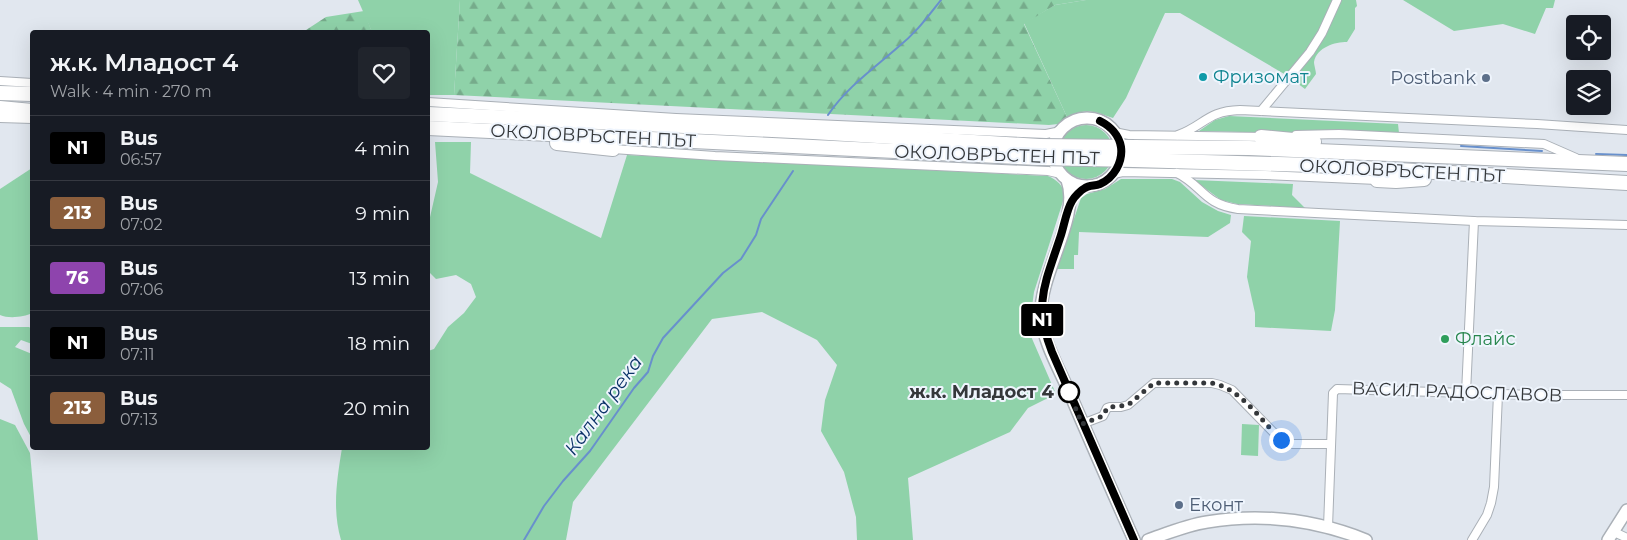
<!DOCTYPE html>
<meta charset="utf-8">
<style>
body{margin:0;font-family:Montserrat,sans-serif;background:#20242c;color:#f1f3f6;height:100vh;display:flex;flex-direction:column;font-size:19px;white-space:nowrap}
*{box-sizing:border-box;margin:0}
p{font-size:16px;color:#9ea1a6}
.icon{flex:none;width:28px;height:28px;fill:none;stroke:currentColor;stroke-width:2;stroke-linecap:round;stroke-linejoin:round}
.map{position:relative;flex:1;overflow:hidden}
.panel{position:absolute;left:30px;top:30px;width:400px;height:420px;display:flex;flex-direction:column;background:#171b24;border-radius:5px;box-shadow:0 5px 20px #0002}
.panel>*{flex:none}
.badge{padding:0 10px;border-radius:4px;font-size:18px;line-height:32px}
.tools{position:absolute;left:1566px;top:15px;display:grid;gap:10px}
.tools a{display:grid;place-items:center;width:45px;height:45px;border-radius:5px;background:#171b24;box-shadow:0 5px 20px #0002;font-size:25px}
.you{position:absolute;width:25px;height:25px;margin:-12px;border:4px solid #fff;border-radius:50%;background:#1a73e8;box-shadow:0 0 0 8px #1a73e833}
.map>.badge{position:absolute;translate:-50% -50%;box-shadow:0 0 0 2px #fff}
.round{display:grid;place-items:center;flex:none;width:52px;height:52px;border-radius:5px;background:#20242c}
.headline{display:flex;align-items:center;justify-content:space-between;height:85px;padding:0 20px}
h1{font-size:24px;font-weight:600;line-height:38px}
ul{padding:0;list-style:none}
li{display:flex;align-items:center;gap:15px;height:65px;padding:0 20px;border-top:1px solid #363941}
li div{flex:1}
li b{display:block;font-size:19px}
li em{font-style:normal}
li .badge{min-width:55px;font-weight:700;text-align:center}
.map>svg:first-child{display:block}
.grass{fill:#8fd2a9}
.forest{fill:url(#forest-firs)}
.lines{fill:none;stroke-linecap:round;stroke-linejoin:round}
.stream{stroke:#6890cc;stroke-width:2}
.street-casing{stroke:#aab0b7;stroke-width:10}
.secondary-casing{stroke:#aab0b7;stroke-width:14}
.highway-casing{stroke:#aab0b7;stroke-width:16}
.street{stroke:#fff;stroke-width:8}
.secondary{stroke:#fff;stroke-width:11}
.highway{stroke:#fff;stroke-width:14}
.highway-bridge-casing{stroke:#aab0b7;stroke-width:16;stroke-linecap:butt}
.highway-bridge{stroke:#fff;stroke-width:14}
.line-casing{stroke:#fff;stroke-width:11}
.line{stroke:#000;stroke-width:8}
.walk{stroke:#34373a;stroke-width:5;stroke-dasharray:0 9}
.culture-dot{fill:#0f9aa8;stroke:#eff5fd;stroke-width:2}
.service-dot{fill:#5c6f8a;stroke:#eff5fd;stroke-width:2}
.leisure-dot{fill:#2e9e5b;stroke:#eff5fd;stroke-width:2}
.stop-dot{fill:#fff;stroke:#000;stroke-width:2.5}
.labels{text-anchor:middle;stroke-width:4;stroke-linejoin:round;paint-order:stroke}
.culture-label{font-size:18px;fill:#0d838f;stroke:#eff5fd;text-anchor:start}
.service-label{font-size:18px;fill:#4e5e75;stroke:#eff5fd;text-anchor:end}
.street-label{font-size:18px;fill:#34373a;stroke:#eff5fd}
.leisure-label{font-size:18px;fill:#27864d;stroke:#eff5fd;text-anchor:start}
.stop-label{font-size:18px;font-weight:bold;fill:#34373a;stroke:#eff5fd;text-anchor:end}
.water-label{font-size:19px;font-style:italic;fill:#0c3369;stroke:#eff5fd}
</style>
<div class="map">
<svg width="1627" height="540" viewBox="0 0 1627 540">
<defs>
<pattern id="forest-firs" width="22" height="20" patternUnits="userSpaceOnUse" patternTransform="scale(1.25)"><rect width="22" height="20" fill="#8fd2a9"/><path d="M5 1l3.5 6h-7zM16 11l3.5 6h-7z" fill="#76ab8b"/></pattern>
</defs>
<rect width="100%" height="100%" fill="#e1e7ef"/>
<g class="grass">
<path d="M358,0H460L454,95H428V32H372Z"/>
<path d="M1086,0H1335C1323,29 1306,52 1286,75L1180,13H1165L1126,98L1113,118C1094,111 1086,108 1067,117L1024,23L1055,5Z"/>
<path d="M1341,0H1356L1357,6L1355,8V29L1347,42C1335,42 1317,47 1314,62C1314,65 1316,71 1316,74L1305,89L1293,80L1326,34Z"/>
<path d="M1403,0H1555L1553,8H1546L1535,34L1503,24L1454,31Z"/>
<path d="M1229,116L1398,124L1399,133L1324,130L1277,133L1199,131L1215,120Z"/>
<circle cx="1086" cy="152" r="27"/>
<path d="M435,142H471L470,173L601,238L627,155L1048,176C1057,180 1063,185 1065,195L1034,292L1032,307L1037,331L1030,334L1056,394L1028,408L1010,432L908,478L913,540H857L856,517L844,472L821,431L825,400L837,365L817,340L762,312L712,319L573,502L566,540H341C332,509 337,479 342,448H428V351L434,349L448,327L464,313L476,297L471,284L456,275L436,279L428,271V226L438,182Z"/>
<path d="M32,168V313C24,317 9,319 0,315V189Z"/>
<path d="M1121,179H1172L1180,182L1202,202L1218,211L1231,215L1230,223L1208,237L1079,232L1078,255H1074V269H1057L1081,198L1087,194L1105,189Z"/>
<path d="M1194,180L1293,184L1292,195L1305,208L1237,204L1221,200Z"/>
<path d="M1244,216L1340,221L1335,310L1331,331L1255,327V313L1247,277L1251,241L1242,232Z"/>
<path d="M0,327H29L32,329V344L21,340L15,347L32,354V439L24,424L11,389L0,382Z"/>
<path d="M0,419L15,425L30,453L38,540H0Z"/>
<path d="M1242,424L1259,425L1258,456L1241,455Z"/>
</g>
<g class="forest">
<path d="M460,0H1086L1055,5L1024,24L1067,117L1058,124L1049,125L454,95Z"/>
<path d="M364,11L372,32H303L326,17Z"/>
</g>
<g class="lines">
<g class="stream">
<path d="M828,115C846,88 873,69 897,48C916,33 926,19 941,0"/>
<path d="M1461,146L1542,151"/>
<path d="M1596,154L1627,155"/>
<path d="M524,540L544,506L563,481L590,451L634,388L648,372L653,356L663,338L723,273L741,259L756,235L761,219L793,171"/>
</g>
<defs>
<g id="street">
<path d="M0,81L32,83"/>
<path d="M428,102L676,118L1046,134L1056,132L1065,126"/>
<path d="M1261,111L1310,52L1322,33L1337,0"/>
<path d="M0,118L32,119"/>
<path d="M1114,132L1129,135L1265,137"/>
<path d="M1178,135C1205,125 1207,111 1240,110L1537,124L1627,130"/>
<path d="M1296,135L1339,134L1544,144L1576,158"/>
<path d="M613,149L715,156L1048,171L1061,174"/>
<path d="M1177,173C1203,186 1203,204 1238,209L1474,221L1627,225"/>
<path d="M1113,174L1123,172L1265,175L1377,180"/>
<path d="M1466,393L1474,221"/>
<path d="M1082,424L1103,416L1107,408L1110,407H1121L1128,405L1154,383H1212L1220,385L1232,390L1281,440L1293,444H1331"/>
<path d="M1328,527L1333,393L1337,389L1535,395H1627"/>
<path d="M1614,532L1627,538"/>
<path d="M1472,540L1487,515L1491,503L1494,487L1498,394"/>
</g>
<g id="secondary">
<circle cx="1087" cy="152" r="34"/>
<path d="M1067,180C1081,218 1039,273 1041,316C1043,340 1057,365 1067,387C1089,438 1111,489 1134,540"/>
<path d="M1148,540C1168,533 1187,525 1207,522C1261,513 1316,520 1366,540"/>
<path d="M1608,540L1627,510"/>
</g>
<g id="highway">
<path d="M0,93L32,94"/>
<path d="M0,108L32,111"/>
<path d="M428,114L813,132L1039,146"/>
<path d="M428,128L1039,158"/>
<path d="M1261,137L1314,142"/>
<path d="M557,143L613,149"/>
<path d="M1134,147L1249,148L1627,164"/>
<path d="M1134,160L1311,165L1627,183"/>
<path d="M1377,180L1396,181L1424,179"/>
</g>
</defs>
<use href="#street" class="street-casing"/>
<use href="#secondary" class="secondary-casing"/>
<use href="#highway" class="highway-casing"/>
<use href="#street" class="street"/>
<use href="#secondary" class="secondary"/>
<use href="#highway" class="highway"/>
<defs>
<g id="highway-bridge">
<path d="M1039,146L1134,147"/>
<path d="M1039,158L1134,160"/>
</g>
</defs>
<use href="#highway-bridge" class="highway-bridge-casing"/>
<use href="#highway-bridge" class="highway-bridge"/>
</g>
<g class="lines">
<defs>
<path id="line" d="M1100,121C1110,126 1119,135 1121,147C1123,162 1114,178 1100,184C1095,186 1089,185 1085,188C1081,190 1074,197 1072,201C1066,211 1064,227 1060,238C1045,284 1033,304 1052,352L1134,540"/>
</defs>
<use href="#line" class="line-casing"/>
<use href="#line" class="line"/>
<path class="walk" d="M1069,392L1082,424L1103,416L1107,408L1110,407L1128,405L1154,383H1212C1241,389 1261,420 1281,440"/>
</g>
<circle class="culture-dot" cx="1203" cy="77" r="5"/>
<g class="service-dot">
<circle cx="1486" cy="78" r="5"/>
<circle cx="1179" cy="505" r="5"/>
</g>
<circle class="leisure-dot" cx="1445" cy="339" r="5"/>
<circle class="stop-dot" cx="1069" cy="392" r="10"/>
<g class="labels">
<g class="culture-label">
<text x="1213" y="83">Фризомат</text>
</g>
<g class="service-label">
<text x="1476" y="84">Postbank</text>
<text x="1189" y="511" text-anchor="start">Еконт</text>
</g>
<g class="street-label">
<text transform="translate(593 136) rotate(3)" y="6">ОКОЛОВРЪСТЕН ПЪТ</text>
<text transform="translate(997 155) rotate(2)" y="6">ОКОЛОВРЪСТЕН ПЪТ</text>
<text transform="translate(1402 171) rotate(3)" y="6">ОКОЛОВРЪСТЕН ПЪТ</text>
<text transform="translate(1457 392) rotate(2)" y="6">ВАСИЛ РАДОСЛАВОВ</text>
</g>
<g class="leisure-label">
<text x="1455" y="345">Флайс</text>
</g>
<g class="stop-label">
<text x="1054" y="398">ж.к. Младост 4</text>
</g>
<g class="water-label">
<text transform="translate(603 405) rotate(-54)" y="7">Кална река</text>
</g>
</g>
</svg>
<div class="tools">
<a><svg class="icon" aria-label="locate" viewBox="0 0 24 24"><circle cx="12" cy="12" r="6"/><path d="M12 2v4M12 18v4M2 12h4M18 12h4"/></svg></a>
<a><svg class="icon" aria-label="layers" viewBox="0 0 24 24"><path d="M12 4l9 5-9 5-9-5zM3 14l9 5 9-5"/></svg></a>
</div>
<div class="you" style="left:1281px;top:440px"></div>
<b class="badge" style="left:1042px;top:320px;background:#000;color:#fff">N1</b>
<section class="panel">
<div class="headline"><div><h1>ж.к. Младост 4</h1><p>Walk · 4 min · 270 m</p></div><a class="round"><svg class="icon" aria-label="heart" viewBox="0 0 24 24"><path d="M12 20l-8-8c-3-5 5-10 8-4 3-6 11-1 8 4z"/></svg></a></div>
<ul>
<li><span class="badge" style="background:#000;color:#fff">N1</span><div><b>Bus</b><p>06:57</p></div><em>4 min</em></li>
<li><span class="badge" style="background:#8b5e3c;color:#fff">213</span><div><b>Bus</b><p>07:02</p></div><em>9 min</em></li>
<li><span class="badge" style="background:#8e44ad;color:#fff">76</span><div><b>Bus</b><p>07:06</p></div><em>13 min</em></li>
<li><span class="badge" style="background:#000;color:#fff">N1</span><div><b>Bus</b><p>07:11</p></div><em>18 min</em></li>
<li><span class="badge" style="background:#8b5e3c;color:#fff">213</span><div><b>Bus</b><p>07:13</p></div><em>20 min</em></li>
</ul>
</section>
</div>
